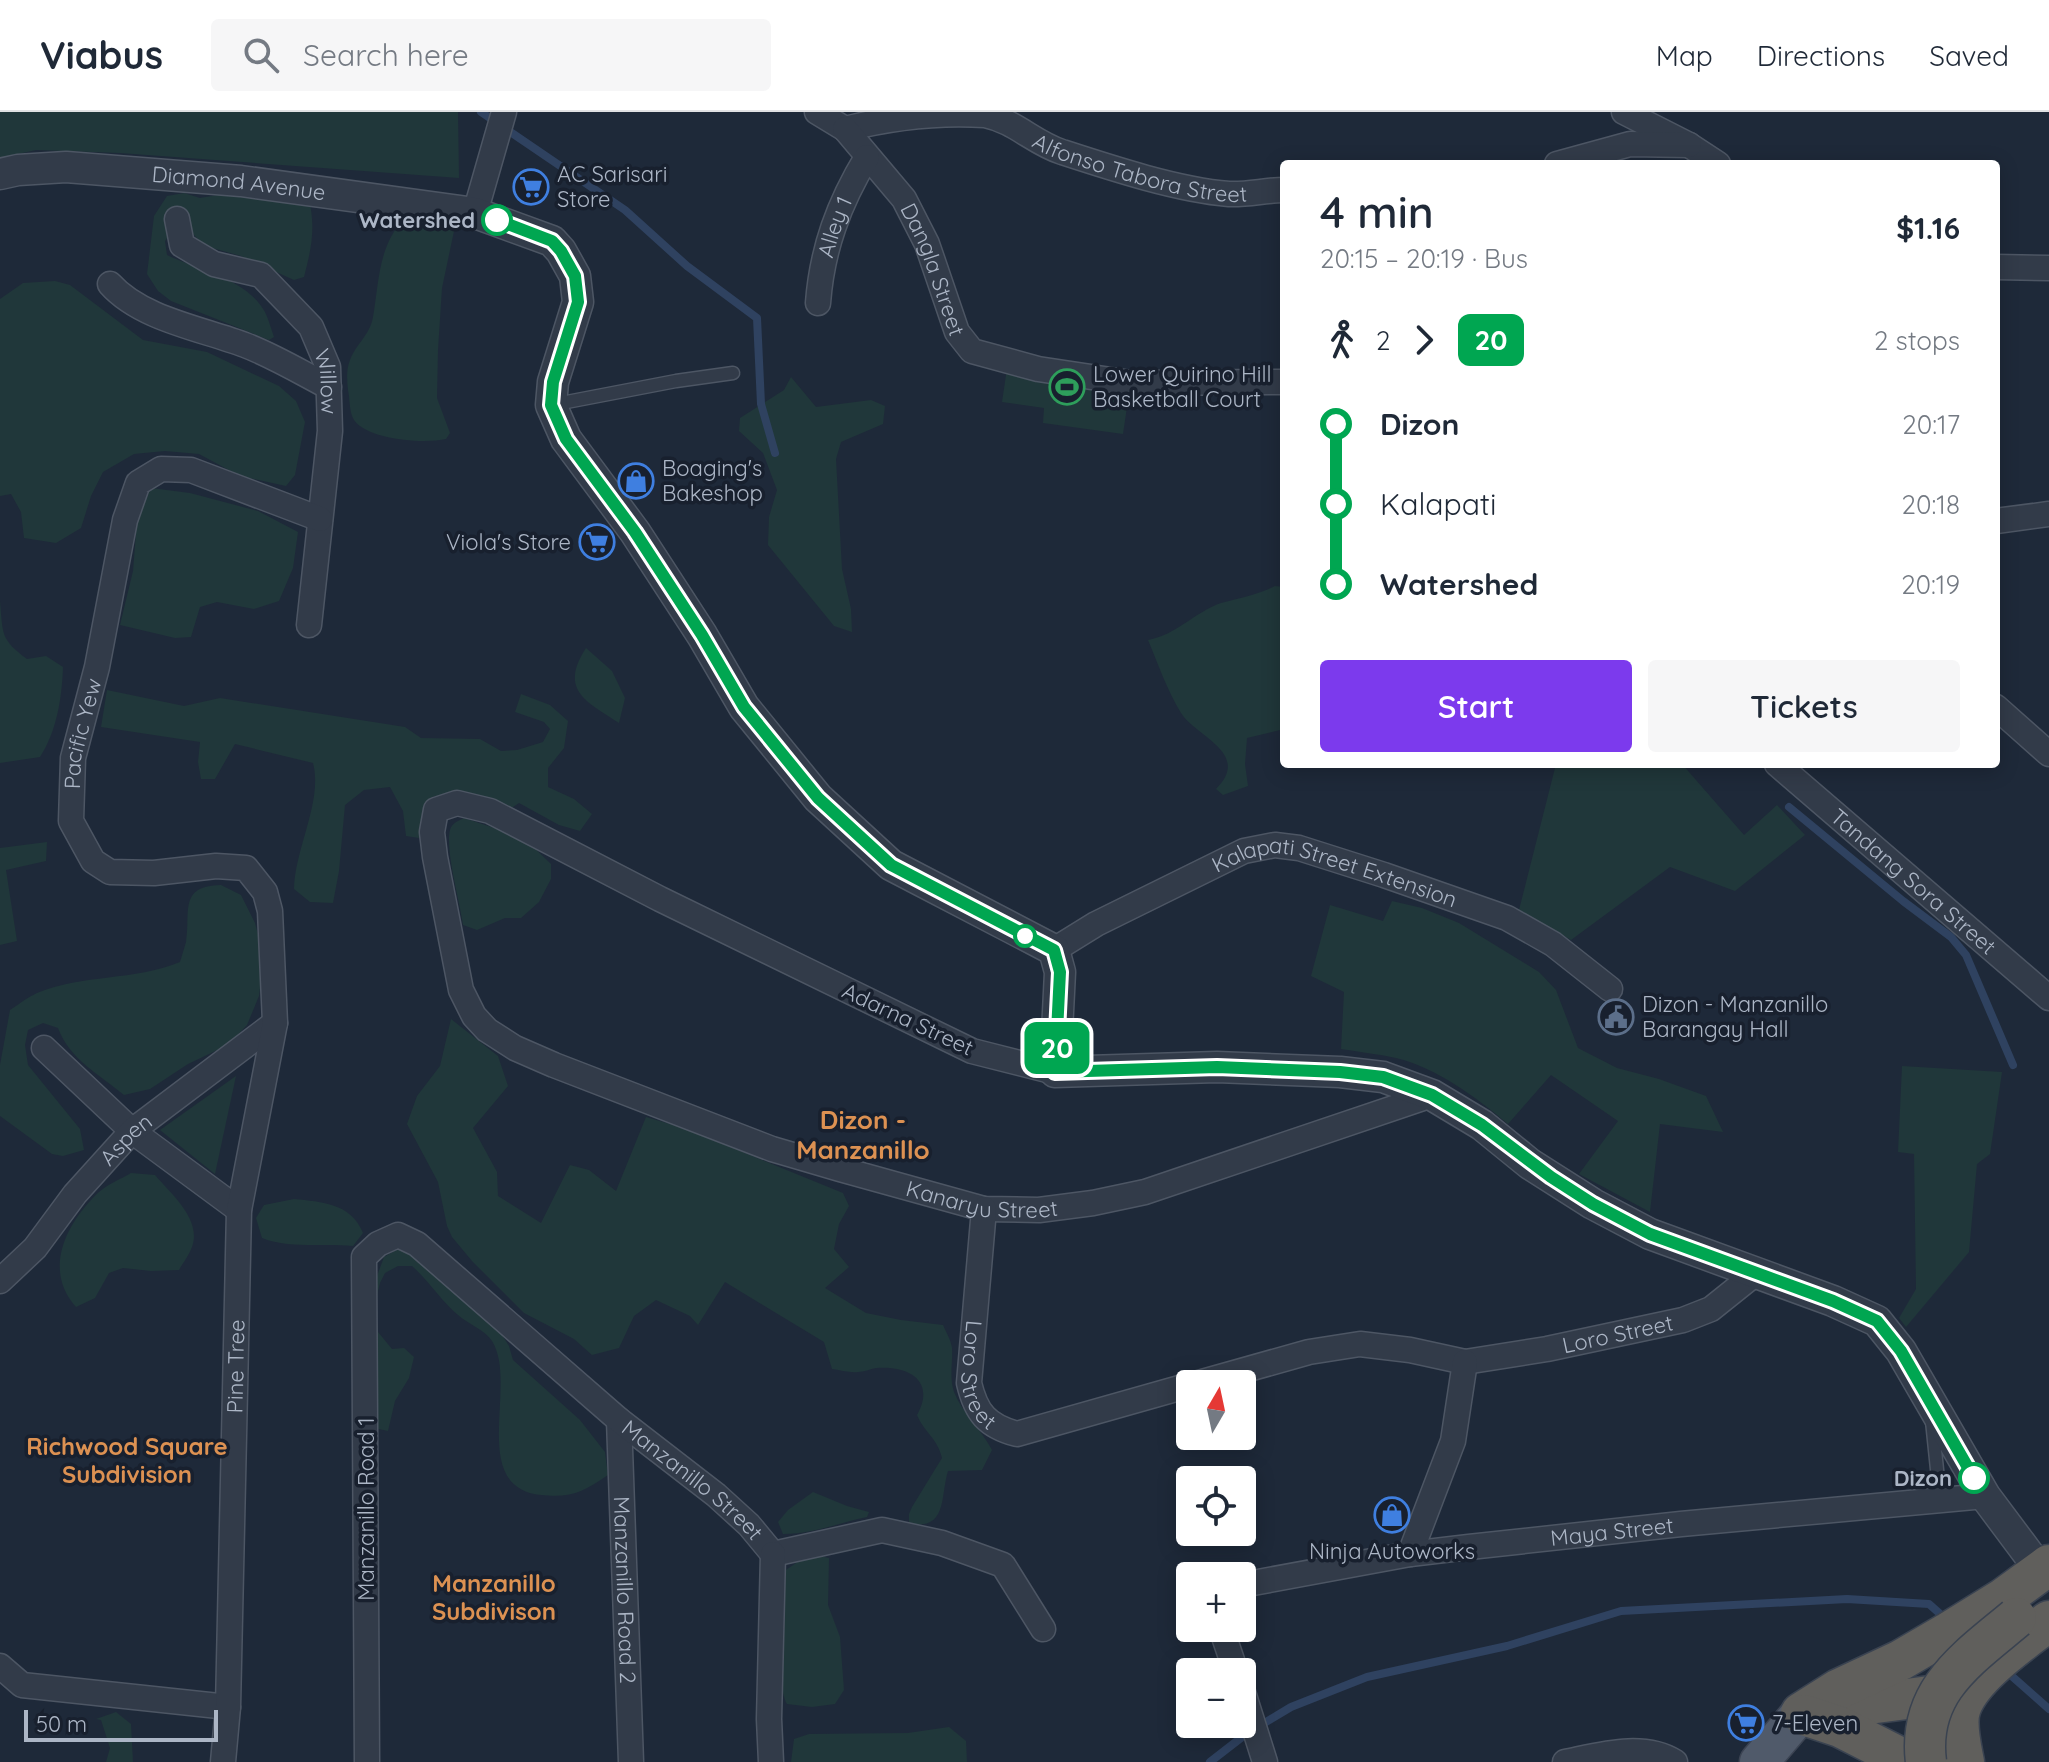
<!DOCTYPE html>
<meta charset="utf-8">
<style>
body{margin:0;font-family:Quicksand,sans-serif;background:#f6f6f7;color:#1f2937;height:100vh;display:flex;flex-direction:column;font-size:30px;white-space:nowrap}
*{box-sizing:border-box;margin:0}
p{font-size:26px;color:#747a83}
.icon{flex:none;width:44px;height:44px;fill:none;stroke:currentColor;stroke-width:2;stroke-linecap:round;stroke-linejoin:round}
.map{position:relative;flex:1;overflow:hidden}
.side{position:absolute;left:1280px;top:48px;width:720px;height:608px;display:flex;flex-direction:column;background:#fff;border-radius:8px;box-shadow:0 4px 20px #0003}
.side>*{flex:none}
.badge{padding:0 16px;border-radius:12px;font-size:28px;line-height:52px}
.needle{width:52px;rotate:9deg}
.tools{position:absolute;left:1176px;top:1258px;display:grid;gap:16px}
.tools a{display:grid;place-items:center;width:80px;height:80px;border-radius:8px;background:#fff;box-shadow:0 4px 20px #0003;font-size:40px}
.scale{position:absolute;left:24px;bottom:20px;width:194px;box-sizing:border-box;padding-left:8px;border:4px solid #acb6c6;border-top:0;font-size:22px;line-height:28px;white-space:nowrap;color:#acb6c6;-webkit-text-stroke:6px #18202e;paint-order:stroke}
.map>.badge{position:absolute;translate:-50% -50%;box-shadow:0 0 0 4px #fff}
.legs{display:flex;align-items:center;gap:12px;height:88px;padding:0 40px;font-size:26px}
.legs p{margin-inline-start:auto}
.head{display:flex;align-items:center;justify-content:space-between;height:136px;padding:0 40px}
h1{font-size:44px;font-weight:600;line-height:60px}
.cta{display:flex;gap:16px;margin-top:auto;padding:16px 40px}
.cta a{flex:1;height:92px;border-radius:8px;background:#7c3aed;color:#fff;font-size:32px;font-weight:600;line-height:92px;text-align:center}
.cta a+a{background:#f6f6f7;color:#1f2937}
ul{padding:0 40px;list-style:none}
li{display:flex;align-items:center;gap:28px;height:80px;font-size:30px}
li i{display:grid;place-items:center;width:12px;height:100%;margin:0 10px;background:currentColor}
li i::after{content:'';width:20px;height:20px;margin:-10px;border:6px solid;border-radius:50%;background:#fff}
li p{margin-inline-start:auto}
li:first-child i{background:linear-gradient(#0000 50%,currentColor 0)}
li:last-child i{background:linear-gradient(currentColor 50%,#0000 0)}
header{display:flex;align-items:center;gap:48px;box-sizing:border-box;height:112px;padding:0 40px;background:#fff;border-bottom:2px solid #e0e1e3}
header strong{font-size:38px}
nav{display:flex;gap:44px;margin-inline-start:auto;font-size:28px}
.search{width:560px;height:72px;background:#f6f6f7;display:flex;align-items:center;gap:20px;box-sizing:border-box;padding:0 28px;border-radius:8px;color:#747a83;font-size:30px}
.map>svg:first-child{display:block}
.green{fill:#20373a}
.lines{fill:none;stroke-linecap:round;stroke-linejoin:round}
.stream{stroke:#2f4260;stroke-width:8}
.service-casing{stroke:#4d5664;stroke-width:15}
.minor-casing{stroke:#4d5664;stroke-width:27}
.tertiary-casing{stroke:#4d5664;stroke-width:33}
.primary-casing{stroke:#3c4453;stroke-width:41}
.trunk-casing{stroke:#3a4351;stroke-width:43}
.service{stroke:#323b49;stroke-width:12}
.minor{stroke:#323b49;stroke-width:24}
.tertiary{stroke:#323b49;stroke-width:30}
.primary{stroke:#505a6a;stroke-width:38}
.trunk{stroke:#605f5c;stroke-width:40}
.trunk-bridge-casing{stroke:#3a4351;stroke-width:43;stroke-linecap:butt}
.trunk-bridge{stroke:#605f5c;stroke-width:40}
.line-1-casing{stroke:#fff;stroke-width:18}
.line-1{stroke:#00a651;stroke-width:12}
.stop-1-dot{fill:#fff;stroke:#00a651;stroke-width:4}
.labels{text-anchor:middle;stroke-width:7;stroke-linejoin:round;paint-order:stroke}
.street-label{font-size:22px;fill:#acb6c6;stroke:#18202e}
.poi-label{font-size:22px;fill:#acb6c6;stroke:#18202e;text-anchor:start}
.stop-label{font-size:22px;font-weight:bold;fill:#acb6c6;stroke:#18202e;text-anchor:end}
.neighbourhood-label{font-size:24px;font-weight:bold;fill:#dc9152;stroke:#18202e}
.quarter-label{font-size:26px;font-weight:bold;fill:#dc9152;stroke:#18202e}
</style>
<header>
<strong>Viabus</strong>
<div class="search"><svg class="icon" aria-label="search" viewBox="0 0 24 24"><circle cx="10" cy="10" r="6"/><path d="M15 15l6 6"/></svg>Search here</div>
<nav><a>Map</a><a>Directions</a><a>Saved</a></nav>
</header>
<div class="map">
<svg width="2049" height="1650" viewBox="0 0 2049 1650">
<rect width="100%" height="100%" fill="#1e2939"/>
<g class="green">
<path d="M0,0H458L459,66L120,41L36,38L0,46Z"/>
<path d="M184,81L200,86L223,82L308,83C316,115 312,134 304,165L294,168L241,144L205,134L193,122L172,120L165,129L167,143C199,158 247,167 265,200C269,208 271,217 274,225L269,228L171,189L158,179L147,162L154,104L167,84Z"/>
<path d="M427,103L457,105L442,176L438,238L437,286L450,321L446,327C424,332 368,328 354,308C349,300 350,287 348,278C347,268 346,258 350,248C356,232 370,223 373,205C379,171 378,135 403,108Z"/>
<path d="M55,169L70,173L143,228L207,240L279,274L296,289L305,310L295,363L286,374L240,364L199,342L165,339L134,342L103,360L91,384L81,416L56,431L24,426L21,400L11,382L0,384V187L23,171Z"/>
<path d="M1009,243L1132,261L1123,322L1043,311L1044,296L1002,290Z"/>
<path d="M791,265L816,295L871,288L885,294L883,312L841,330L836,347L842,457L851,497L852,520L834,514L768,433L769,405L777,378L763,341L739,319L740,306L784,278Z"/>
<path d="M151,376L190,381L258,399L298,420L293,456L279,489L254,497L217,490L200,495L191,525L175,526L120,513L133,459L137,408Z"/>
<path d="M1275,474L1284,475V617L1247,626L1245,652L1248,674L1223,683L1216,677C1252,641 1196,625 1181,601C1167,578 1158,552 1148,528C1176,523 1195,500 1221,491C1242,485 1254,484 1275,474Z"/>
<path d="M0,489C3,522 0,527 27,547L46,544L63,555C62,585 57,619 40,645L0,651Z"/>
<path d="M586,536L612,559L625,586L619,611C588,590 558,579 586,536Z"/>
<path d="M107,578L184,594L220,586L405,615L421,626L480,627L501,639L517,638L543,630L550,617L544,610L515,600L521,582L550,593L568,609L564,636L548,656V675L574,687L592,702L580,719L559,713L519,691L510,697L434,684L423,705L419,726L406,724L403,699L390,675L364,678L345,693L339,759L333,791L310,790L294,777C295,736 323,689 313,651L235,632L215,667H201L198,650L200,630L101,615Z"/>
<path d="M1556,652H1682L1744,723L1777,693L1805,723L1735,779L1670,755L1571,828L1519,798Z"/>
<path d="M464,706L524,726L551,752V767L539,790L521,806H505L477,818L463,813C460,790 445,738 450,718C452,711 458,709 464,706Z"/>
<path d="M47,730L46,749L6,758L17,829L0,833V736Z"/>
<path d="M221,773L241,783L255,811L264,845L259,884L247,913L228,933L188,952L150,977L124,983C99,962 70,948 58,916L43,911L28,918L25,933L28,953L80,1017L84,1038L63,1044L52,1042L0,1004V953L10,898C19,892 28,885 37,881C83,862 134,869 180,850C182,843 184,837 186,830C191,800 178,774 221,773Z"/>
<path d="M1392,789L1422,796L1459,811L1539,860L1556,878L1578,936L1617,956L1659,967L1706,984L1723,1020L1660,1012L1650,1100L1579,1062L1618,1009L1551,963L1508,1012C1476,985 1437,956 1396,946C1378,942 1359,940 1341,937L1344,880L1311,864L1330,793L1383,809Z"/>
<path d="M451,907L498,944L508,974L473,1016L497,1060L498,1084L541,1111L570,1053L589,1058L616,1079L646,1005L684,1016L843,1081L849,1094L839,1112L834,1137L849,1155L825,1176L866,1201L901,1208L943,1213C946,1220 951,1228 952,1236C953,1251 949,1265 954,1280C963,1302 981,1317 992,1338L982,1358L948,1359C940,1385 948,1418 909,1412V1402L912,1395L942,1346C938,1327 924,1320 917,1303C936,1269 909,1253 876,1256C870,1257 864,1260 858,1260C850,1261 840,1258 832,1257L824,1230L725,1170L698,1213L690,1204L656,1188L634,1204L619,1236L592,1243L574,1227L524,1201L472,1149L452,1125L447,1114L438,1070L407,1012L417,984L440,954Z"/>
<path d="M1902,954L2002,960L1990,1042L1977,1052L1969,1140L1906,1215L1899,1206L1916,1177L1914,1042L1898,1040Z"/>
<path d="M236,964L215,1062L160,1018Z"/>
<path d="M131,1061L155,1063C171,1082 202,1107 192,1135C189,1143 183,1151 179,1158L151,1159L123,1156L109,1161L95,1186L76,1195C42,1157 67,1110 99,1080C108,1072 121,1067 131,1061Z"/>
<path d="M294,1087C322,1090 351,1091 363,1121L353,1134C323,1131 289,1137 262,1126L256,1106L264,1093Z"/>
<path d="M400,1136L408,1137L500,1220L509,1234L513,1248L580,1308L605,1340L608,1363C583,1380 572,1386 541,1383C467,1375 519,1272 492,1229C485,1218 468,1212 458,1203C441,1189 429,1169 412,1154H398L385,1161L380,1171L375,1191L378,1220L392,1237L404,1236L414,1245L409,1266L395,1289L388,1319L374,1316L371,1180L384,1145Z"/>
<path d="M813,1380L847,1394L869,1400L867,1405C838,1411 812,1422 783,1422L778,1410L788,1398Z"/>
<path d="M809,1442L829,1446L828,1493L840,1525L844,1578L835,1592L812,1595L787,1592C775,1569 782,1489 783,1460Z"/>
<path d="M116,1600L131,1612L133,1650H106L110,1636L101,1608L96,1607Z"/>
<path d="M949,1615L966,1629L967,1650H791L794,1627L809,1622L908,1621Z"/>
</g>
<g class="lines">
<g class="stream">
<path d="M481,0L625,98L687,154L757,206L761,292L775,341"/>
<path d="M1789,695L1903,789L1951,825L1966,843L2013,953"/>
<path d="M2006,1559L2049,1597"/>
<path d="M1210,1650L1246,1622L1291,1595L1367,1565L1507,1534L1621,1499L1847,1487L1929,1492L1947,1508"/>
</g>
<defs>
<g id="service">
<path d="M551,293L676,269L733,261"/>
<path d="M1932,1309L1938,1367L1949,1386"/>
</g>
<g id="minor">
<path id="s1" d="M817,0L845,17C889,6 940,0 985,3C1015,9 1034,31 1062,40C1111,56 1178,78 1229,82C1247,83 1266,78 1284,78"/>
<path d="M1624,0L1689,33L1718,52"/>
<path id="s2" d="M845,17L904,87L927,132L957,220L972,239L1038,257L1131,271L1284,270"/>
<path d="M1557,52L1630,32L1689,33"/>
<path d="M475,101L504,0"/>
<path id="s3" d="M177,107L182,133L214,152L261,163L311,215L328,255L330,319L309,513"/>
<path d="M1996,155L2049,156"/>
<path d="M110,172C141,207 203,217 245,233C274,244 302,261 329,275"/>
<path id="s4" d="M818,191C822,137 839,91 867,45"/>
<path d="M1996,409L2049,402"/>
<path d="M1996,595L2049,642"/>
<path id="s5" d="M1777,652L2049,886"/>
<path id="s6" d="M1054,838L1096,812L1244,739L1275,733L1299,736L1384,763L1507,806L1553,832L1610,877"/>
<path d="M44,936L132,1019L239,1098"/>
<path id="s7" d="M1055,960L972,939L660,787L490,699L457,691L436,698L432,720L435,745L461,878L474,904L487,918L515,936L554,953L772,1037L840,1057L984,1097L1039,1098L1093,1091L1145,1080L1432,983"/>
<path id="s8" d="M984,1097L969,1271C976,1301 987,1314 1017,1322L1190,1273"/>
<path id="s9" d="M0,1169L35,1136L75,1082L132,1019L275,911"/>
<path id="s10" d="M1195,1272L1309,1240L1360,1232L1410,1238L1465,1250L1547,1237L1683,1208L1711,1197L1756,1161"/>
<path id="s11" d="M619,1308L631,1650"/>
<path d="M773,1442L882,1418L942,1431L1003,1453L1043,1517"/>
<path d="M1410,1442L1453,1329L1465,1250"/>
<path id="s12" d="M1242,1473L1410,1442L1469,1435L1681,1412L1985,1384"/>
<path d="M1221,1516L1236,1560"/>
<path d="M0,1554L22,1573L228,1595"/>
<path d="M1242,1577L1265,1650"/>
<path id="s13" d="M223,1650L228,1595L239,1098L275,911L270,799L265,780L246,756L216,754L154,761L110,760L93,749L71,709L73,646L97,555L125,408L138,371L161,357L191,358L320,407"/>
<path id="s14" d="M367,1650L364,1145L378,1132L398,1123L417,1132L619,1308L716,1383L749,1413L773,1442"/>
<path d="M771,1650L769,1607L773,1442"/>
<path d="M1565,1650C1600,1643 1643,1630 1675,1650"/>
</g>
<g id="tertiary">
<path id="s15" d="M0,62L18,58L66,55L241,69L475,101L552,129L561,139L575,164L578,190L553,270L551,293L566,327L635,420L702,523L744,595L818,686L891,753L1054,838L1060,860L1055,960L1217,955L1340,960L1383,965L1432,983L1482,1013L1530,1052L1593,1092L1650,1122L1833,1189L1877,1209L1901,1239L1985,1384L2041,1459"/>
</g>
<path id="primary" d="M1759,1650L1801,1601"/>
<g id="trunk">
<path d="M1816,1599L1967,1579"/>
<path d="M1801,1601L1839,1577L1901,1548L1949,1520L2004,1486L2049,1453"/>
<path d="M1804,1603L1840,1615L1909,1650"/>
<path d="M1964,1650C1961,1634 1955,1610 1961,1595C1973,1563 2022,1530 2049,1509"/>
</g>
</defs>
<use href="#service" class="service-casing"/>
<use href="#minor" class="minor-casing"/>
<use href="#tertiary" class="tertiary-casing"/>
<use href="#primary" class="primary-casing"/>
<use href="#trunk" class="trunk-casing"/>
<use href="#service" class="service"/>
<use href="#minor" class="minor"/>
<use href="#tertiary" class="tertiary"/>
<use href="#primary" class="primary"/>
<use href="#trunk" class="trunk"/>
<defs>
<path id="trunk-bridge" d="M1926,1650C1917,1579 1967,1547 2016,1506"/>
</defs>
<use href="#trunk-bridge" class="trunk-bridge-casing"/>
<use href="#trunk-bridge" class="trunk-bridge"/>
</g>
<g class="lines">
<defs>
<path id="line-1" d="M497,108L552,129L561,139L575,164L578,190L553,270L551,293L566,327L635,420L702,523L744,595L818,686L891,753L1054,838L1060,860L1055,960L1217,955L1340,960L1383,965L1432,983L1482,1013L1551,1065L1593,1092L1650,1122L1833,1189L1877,1209L1901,1239L1974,1366"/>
</defs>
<use href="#line-1" class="line-1-casing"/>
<use href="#line-1" class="line-1"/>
</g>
<defs>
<symbol id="supermarket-ring" viewBox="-11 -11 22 22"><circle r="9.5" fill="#18202e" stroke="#3f7fe0" stroke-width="1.5"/><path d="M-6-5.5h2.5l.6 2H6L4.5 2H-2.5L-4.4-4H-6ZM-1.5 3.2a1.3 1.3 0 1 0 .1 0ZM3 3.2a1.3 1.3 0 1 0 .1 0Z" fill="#3f7fe0"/></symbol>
<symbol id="stadium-ring" viewBox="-11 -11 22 22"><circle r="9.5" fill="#18202e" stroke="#2e9e5b" stroke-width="1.5"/><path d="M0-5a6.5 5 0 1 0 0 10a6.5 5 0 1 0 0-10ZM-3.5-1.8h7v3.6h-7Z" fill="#2e9e5b"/></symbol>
<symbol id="shop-ring" viewBox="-11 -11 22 22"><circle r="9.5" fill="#18202e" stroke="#3f7fe0" stroke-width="1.5"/><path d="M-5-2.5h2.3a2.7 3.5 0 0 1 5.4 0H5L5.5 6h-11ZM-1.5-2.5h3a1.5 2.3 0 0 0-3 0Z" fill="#3f7fe0"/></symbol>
<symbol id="civic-ring" viewBox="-11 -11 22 22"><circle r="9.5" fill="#18202e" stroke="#5c6f8a" stroke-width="1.5"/><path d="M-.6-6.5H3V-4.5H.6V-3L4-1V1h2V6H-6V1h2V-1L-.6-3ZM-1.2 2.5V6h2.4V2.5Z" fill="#5c6f8a"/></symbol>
</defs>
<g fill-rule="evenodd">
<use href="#supermarket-ring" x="511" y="55" width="40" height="40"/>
<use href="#stadium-ring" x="1047" y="255" width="40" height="40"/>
<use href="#shop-ring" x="616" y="349" width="40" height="40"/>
<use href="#supermarket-ring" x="577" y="410" width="40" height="40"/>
<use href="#civic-ring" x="1596" y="885" width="40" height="40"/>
<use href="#shop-ring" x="1372" y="1383" width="40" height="40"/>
<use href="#supermarket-ring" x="1726" y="1591" width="40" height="40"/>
</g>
<g class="stop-1-dot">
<circle cx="497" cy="108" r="14"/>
<circle cx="1025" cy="824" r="10"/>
<circle cx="1974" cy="1366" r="14"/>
</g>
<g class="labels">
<g class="street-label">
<text dy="8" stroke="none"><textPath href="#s1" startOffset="340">Alfonso Tabora Street</textPath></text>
<text dy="8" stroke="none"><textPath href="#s15" startOffset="240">Diamond Avenue</textPath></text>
<text dy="8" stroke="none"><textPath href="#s4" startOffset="78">Alley 1</textPath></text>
<text dy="8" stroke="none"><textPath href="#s2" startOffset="168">Dangla Street</textPath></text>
<text dy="8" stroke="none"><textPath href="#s3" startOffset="242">Willow</textPath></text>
<text dy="8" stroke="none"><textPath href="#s13" startOffset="1196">Pacific Yew</textPath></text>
<text dy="8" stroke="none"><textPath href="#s5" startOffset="180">Tandang Sora Street</textPath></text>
<text dy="8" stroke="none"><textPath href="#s6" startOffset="308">Kalapati Street Extension</textPath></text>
<text transform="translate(908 907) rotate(25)" y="8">Adarna Street</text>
<text dy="8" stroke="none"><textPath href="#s9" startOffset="190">Aspen</textPath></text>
<text dy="8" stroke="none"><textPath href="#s7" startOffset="1438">Kanaryu Street</textPath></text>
<text dy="8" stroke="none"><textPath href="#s10" startOffset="432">Loro Street</textPath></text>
<text dy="8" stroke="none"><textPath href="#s13" startOffset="396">Pine Tree</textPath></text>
<text dy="8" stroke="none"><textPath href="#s8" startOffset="168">Loro Street</textPath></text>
<text dy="8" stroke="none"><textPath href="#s14" startOffset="930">Manzanillo Street</textPath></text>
<text transform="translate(366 1397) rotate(-90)" y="8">Manzanillo Road 1</text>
<text dy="8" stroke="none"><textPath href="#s12" startOffset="374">Maya Street</textPath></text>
<text dy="8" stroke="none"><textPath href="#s11" startOffset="170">Manzanillo Road 2</textPath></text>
</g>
<g class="poi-label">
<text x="557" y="70">AC Sarisari<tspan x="557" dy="25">Store</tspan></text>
<text x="1093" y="270">Lower Quirino Hill<tspan x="1093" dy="25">Basketball Court</tspan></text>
<text x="662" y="364">Boaging's<tspan x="662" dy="25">Bakeshop</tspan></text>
<text x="571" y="438" text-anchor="end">Viola's Store</text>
<text x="1642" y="900">Dizon - Manzanillo<tspan x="1642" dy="25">Barangay Hall</tspan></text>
<text x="1392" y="1447" text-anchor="middle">Ninja Autoworks</text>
<text x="1772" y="1619">7-Eleven</text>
</g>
<g class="stop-label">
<text x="475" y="116">Watershed</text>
<text x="1952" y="1374">Dizon</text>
</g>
<g class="neighbourhood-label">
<text x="127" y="1343">Richwood Square<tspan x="127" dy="28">Subdivision</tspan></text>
<text x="494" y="1480">Manzanillo<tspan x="494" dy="28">Subdivison</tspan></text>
</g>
<g class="quarter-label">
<text x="863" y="1017">Dizon -<tspan x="863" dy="30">Manzanillo</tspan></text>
</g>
</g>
</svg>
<div class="tools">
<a><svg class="needle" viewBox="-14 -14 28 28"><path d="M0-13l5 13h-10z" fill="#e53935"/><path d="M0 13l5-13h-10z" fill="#747a83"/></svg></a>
<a><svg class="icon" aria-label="locate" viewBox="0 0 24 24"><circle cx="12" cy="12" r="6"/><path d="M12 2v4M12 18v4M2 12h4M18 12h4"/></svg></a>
<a>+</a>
<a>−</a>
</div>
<div class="scale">50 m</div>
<b class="badge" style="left:1057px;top:936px;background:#00a651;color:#fff">20</b>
<section class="side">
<div class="head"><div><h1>4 min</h1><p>20:15 – 20:19 · Bus</p></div><b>$1.16</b></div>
<div class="legs"><svg class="icon" aria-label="walk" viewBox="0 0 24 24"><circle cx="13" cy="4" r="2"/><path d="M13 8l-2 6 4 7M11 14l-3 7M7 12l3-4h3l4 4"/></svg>2<svg class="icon" aria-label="forward" viewBox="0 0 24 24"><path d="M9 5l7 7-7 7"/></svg><b class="badge" style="background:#00a651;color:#fff">20</b><p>2 stops</p></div>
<ul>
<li><i style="color:#00a651"></i><b>Dizon</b><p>20:17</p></li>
<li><i style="color:#00a651"></i><span>Kalapati</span><p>20:18</p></li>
<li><i style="color:#00a651"></i><b>Watershed</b><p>20:19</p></li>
</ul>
<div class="cta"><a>Start</a><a>Tickets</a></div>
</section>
</div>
